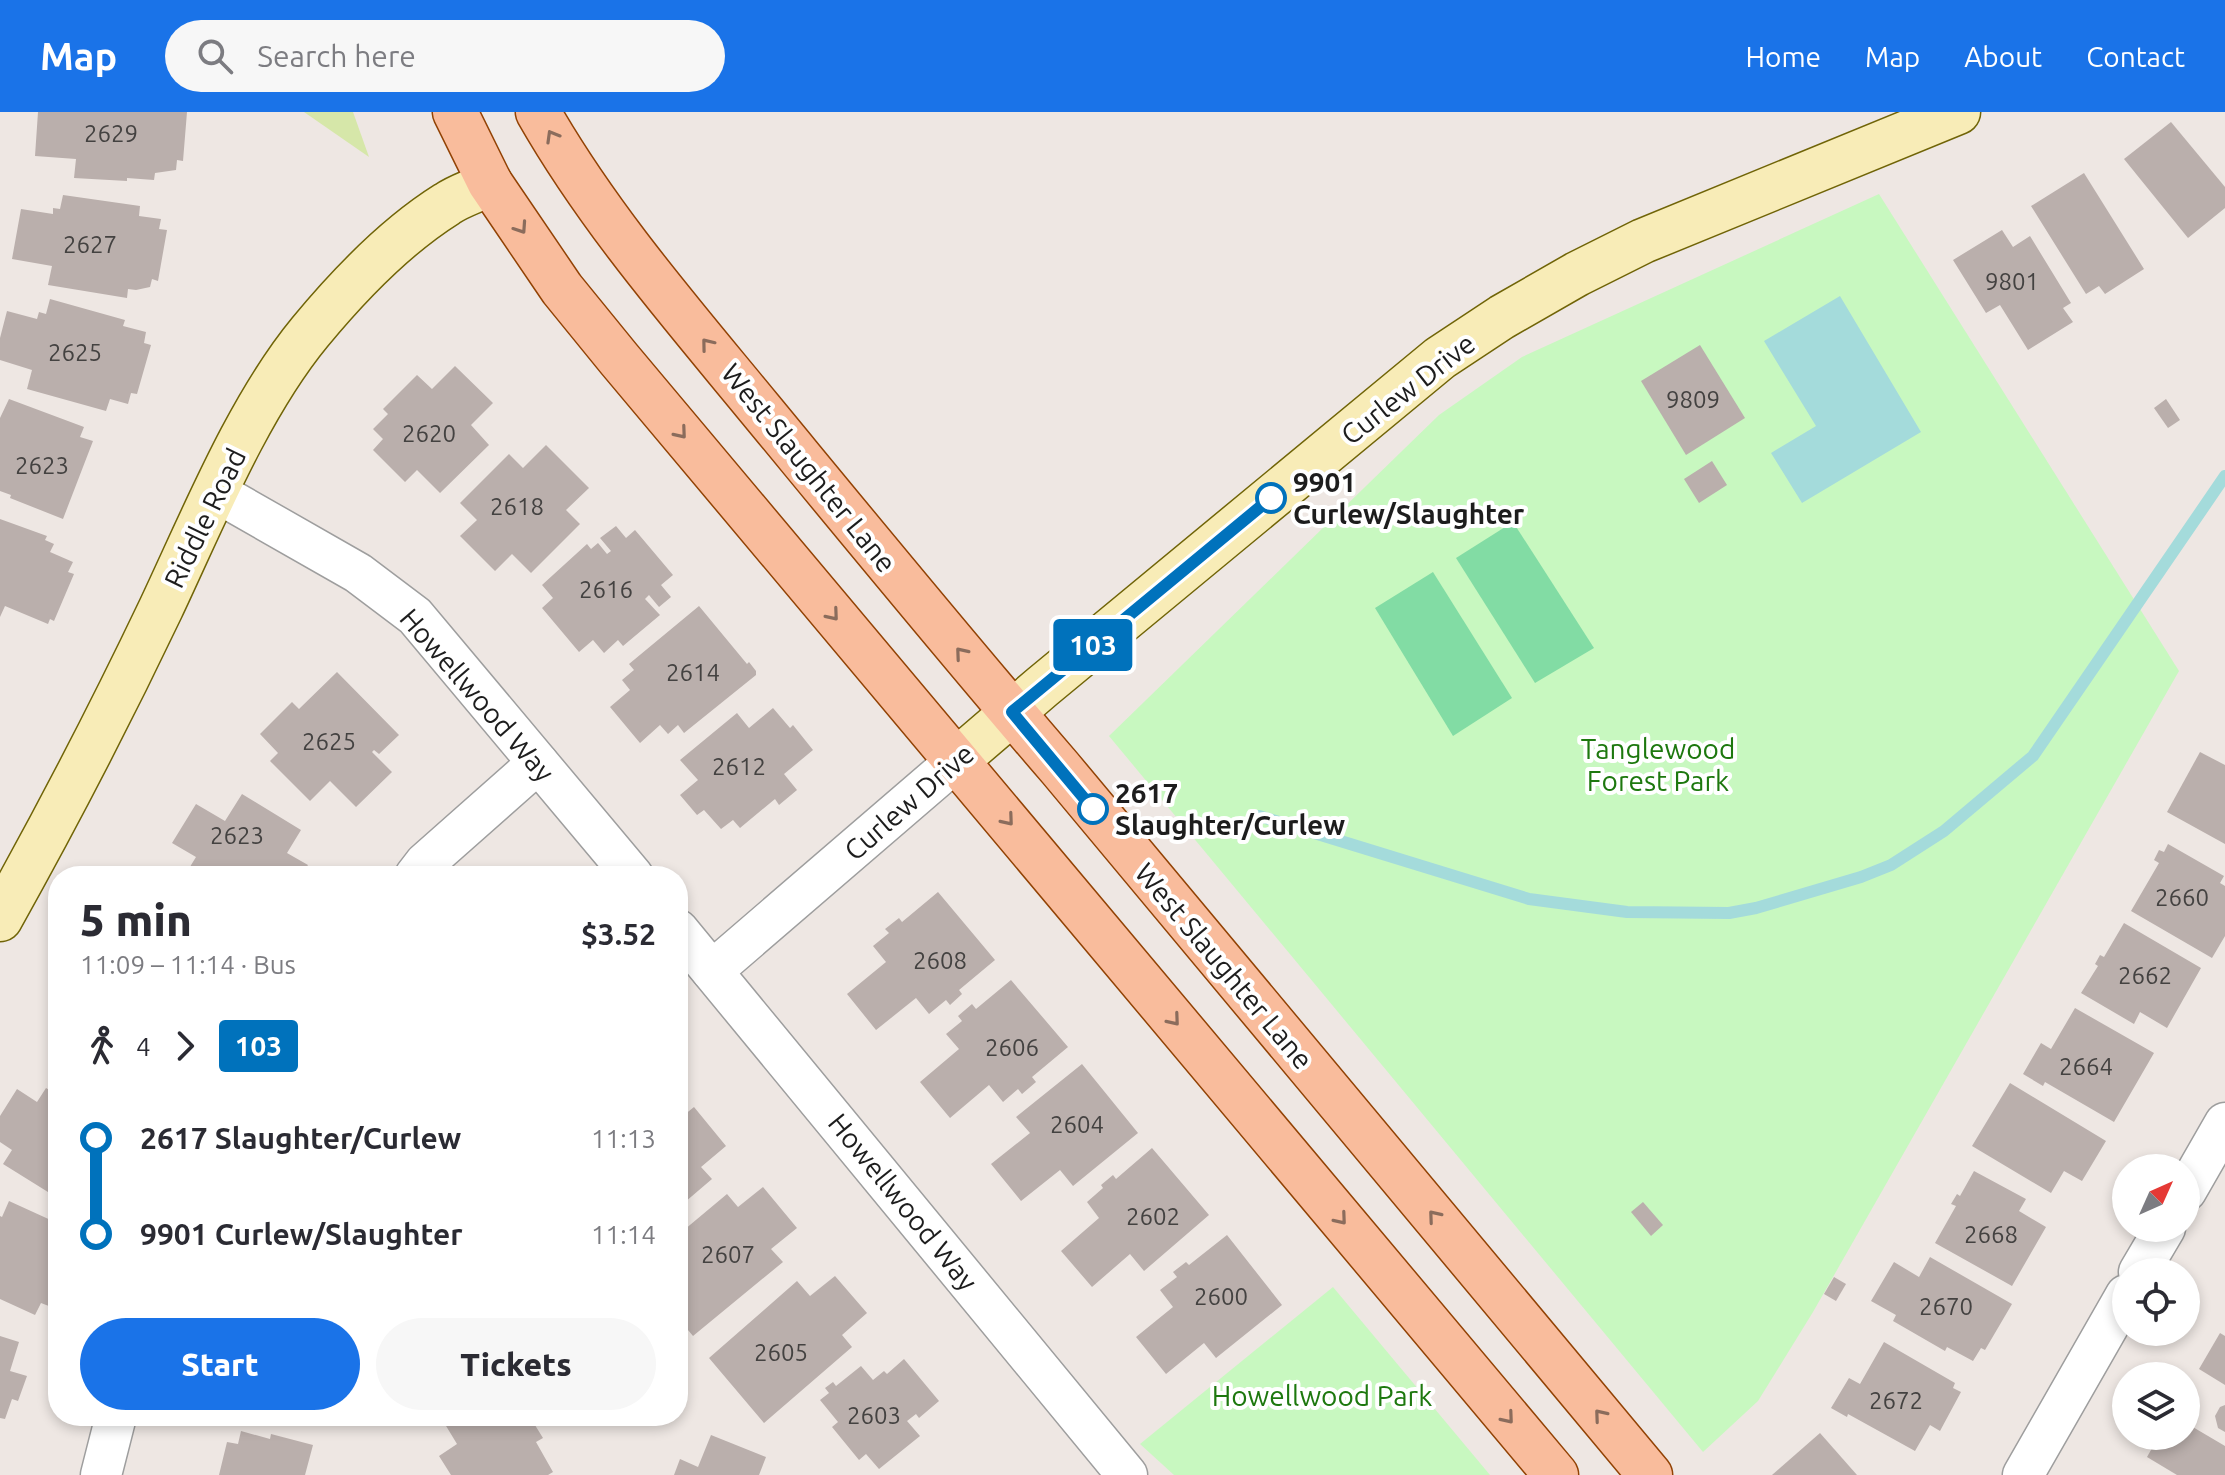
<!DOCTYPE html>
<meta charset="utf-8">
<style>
body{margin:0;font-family:Ubuntu,sans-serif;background:#f7f7f7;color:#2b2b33;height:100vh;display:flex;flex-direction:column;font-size:30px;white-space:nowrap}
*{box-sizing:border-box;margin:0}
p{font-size:26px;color:#7c7c81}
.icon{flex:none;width:44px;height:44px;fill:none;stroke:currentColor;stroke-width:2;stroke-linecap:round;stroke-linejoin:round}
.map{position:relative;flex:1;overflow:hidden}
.sheet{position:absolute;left:48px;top:754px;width:640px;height:560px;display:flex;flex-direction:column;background:#fff;border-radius:32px;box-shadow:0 4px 12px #0003}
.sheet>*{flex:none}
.badge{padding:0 16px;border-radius:6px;font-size:28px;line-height:52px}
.needle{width:52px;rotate:45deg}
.tools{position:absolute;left:2112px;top:1042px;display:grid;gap:16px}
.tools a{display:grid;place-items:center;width:88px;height:88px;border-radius:50%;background:#fff;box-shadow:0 4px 12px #0003;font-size:40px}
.map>.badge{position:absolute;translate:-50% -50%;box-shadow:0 0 0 4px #fff}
.legs{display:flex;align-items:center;gap:12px;height:88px;padding:0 32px;font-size:26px}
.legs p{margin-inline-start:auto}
.summary{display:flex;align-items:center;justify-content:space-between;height:136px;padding:0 32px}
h1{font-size:44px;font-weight:800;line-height:60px}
.button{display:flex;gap:16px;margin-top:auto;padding:16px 32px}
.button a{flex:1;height:92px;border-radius:48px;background:#1a73e8;color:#fff;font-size:32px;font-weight:800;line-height:92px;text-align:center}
.button a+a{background:#f7f7f7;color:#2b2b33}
ul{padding:0 32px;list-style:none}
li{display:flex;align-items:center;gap:28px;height:96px;font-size:30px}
li i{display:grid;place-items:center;width:12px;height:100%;margin:0 10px;background:currentColor}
li i::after{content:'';width:20px;height:20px;margin:-10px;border:6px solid;border-radius:50%;background:#fff}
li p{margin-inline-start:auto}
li:first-child i{background:linear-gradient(#0000 50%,currentColor 0)}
li:last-child i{background:linear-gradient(currentColor 50%,#0000 0)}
header{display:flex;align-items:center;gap:48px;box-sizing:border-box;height:112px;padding:0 40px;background:#1a73e8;color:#fff}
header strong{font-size:38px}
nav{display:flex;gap:44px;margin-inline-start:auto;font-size:28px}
.search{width:560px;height:72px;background:#f7f7f7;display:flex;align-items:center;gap:20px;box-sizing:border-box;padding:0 28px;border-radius:44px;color:#7c7c81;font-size:30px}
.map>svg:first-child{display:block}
.grass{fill:#d6e7a9}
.park{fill:#c8f8c0}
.pitch{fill:#82dca4}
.water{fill:#a4dbdb}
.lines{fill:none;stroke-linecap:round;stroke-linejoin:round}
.stream{stroke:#a4dbdb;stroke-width:12}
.building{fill:#baafac}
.street-casing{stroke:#9e9e9e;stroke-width:43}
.secondary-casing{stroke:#706407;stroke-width:47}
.primary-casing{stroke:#924204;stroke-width:47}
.street{stroke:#fff;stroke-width:40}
.secondary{stroke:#f8ecb7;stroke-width:44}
.primary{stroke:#f9bc9c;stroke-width:44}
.oneway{stroke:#8b6c5c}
.line-1-casing{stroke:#fff;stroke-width:18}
.line-1{stroke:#0072bc;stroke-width:12}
.stop-1-dot{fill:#fff;stroke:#0072bc;stroke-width:4}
.labels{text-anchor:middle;stroke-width:8;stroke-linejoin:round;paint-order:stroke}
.number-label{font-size:24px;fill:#444241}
.street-label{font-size:28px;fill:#1d1d1d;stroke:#fff}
.stop-label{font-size:28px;font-weight:bold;fill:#1d1d1d;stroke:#fff;text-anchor:start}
.park-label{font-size:28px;fill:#1d780e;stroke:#fff}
</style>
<header>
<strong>Map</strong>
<div class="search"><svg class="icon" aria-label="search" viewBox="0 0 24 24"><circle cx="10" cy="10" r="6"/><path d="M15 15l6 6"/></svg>Search here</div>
<nav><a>Home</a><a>Map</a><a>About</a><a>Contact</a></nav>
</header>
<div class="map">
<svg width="2225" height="1363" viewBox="0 0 2225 1363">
<rect width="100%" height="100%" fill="#eee7e3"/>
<path class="grass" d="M304,0H353L369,45Z"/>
<g class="park">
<path d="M1879,82L2179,559L1813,1200L1758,1289L1703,1340L1109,624L1439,303L1522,245Z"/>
<path d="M1333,1175L1490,1363H1174L1140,1332Z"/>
</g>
<g class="pitch">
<path d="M1513,410L1594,536L1535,571L1456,446Z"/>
<path d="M1433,460L1512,586L1453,624L1375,496Z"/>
</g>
<path class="water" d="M1840,184L1921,320L1802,391L1771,341L1816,314L1764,229Z"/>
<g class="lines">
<path class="stream" d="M1259,704L1529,787L1627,800L1729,801L1756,796L1861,765L1891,753L1944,719L2033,644L2225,364"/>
</g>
<g class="building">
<path d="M38,0H187L183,49L177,48L176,58L155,61L154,68L127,66V69L74,66L76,47L35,44Z"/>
<path d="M2171,10L2225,75V96L2188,126L2124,47Z"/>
<path d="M2084,61L2144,157L2105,182L2099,174L2086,182L2031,94Z"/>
<path d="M63,83L140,94L139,104L161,107L159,117L167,118L158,169L152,167L150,175L136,178L128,177L127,186L48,173L52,154L12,147L21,97L53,102V96L60,97Z"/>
<path d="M2002,118L2013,135L2030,124L2071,191L2063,196L2073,210L2028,238L2000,193L1986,201L1953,148Z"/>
<path d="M50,187L125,208L123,214L146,220L144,231L151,233L137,282L131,281L128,292L110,287L106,299L27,277L32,258L0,248V226L7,199L37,207L39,200L46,202Z"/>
<path d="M1700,233L1745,306L1686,343L1641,269Z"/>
<path d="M455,254L493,291L471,313L489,333L440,381L417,358L405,370L373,338L383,327L373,317L388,302L383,297L417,263L432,277Z"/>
<path d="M9,287L84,315L80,325L93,329L63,407L10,386L11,383L0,379V306Z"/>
<path d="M2166,287L2180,308L2168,316L2154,296Z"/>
<path d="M546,333L589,376L566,398L580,412L531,461L512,442L495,459L460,424L477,408L460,391L509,342L523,356Z"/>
<path d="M1712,349L1727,373L1699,391L1684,367Z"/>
<path d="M0,407L47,424L45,428L54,432L50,440L73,450L68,460L74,462L54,509L50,507L48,512L5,494L0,505Z"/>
<path d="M616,414L626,426L635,418L673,463L661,473L671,485L659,495L649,483L645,487L660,503L623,534L618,528L604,541L593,528L579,540L542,496L553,486L542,473L587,432L591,437L598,431L607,442L611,439L600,426Z"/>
<path d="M699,494L747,552L749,550L756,559V563L684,621L678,613L668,622L660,613L640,631L610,595L630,578L622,568L634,558L629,552Z"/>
<path d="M337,560L399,623L379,642L374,638L372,640L392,660L356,695L330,669L310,689L270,649L278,641L260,622L292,590L299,597Z"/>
<path d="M773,596L790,616L793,613L813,638L784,662L797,678L779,693L775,687L740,716L733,708L721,717L704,698L697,703L680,683L698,668L680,648L737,601L749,616Z"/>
<path d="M2200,640L2225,653V732L2167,700Z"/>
<path d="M242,682L301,718L287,741L308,753L301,764L185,763L196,745L172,731L196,692L225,709Z"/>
<path d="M2168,732L2224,764L2220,771L2225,774V824L2212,846L2131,799L2159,751L2154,748L2159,738L2164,740Z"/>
<path d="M938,780L995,848L959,878L962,882L950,893L946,888L929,902L916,886L876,918L847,882L886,850L873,834L889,821L885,817L899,806L902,810Z"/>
<path d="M2124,811L2201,856L2167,916L2140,900L2134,912L2081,881L2098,854L2095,852L2100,843L2104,845Z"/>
<path d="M1011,868L1068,935L1032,965L1036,970L1022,982L1018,977L1003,990L989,973L950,1006L920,970L959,937L946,922L962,909L958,904L972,892L976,897Z"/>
<path d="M2075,896L2154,941L2114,1010L2045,970L2043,974L2023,962L2041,931L2051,937Z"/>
<path d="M1082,952L1138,1021L1073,1074L1060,1058L1021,1089L991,1052L1030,1021L1016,1005Z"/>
<path d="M2010,971L2106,1029L2082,1069L2064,1059L2051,1081L1972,1034Z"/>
<path d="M46,976L58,983V1081L56,1085L3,1052L12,1038L0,1030V1004L17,977L37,990Z"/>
<path d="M694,995L726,1034L701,1055L712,1067L678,1096V1008Z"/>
<path d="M1152,1036L1209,1103L1144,1159L1130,1142L1092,1175L1061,1139L1099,1106L1087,1090L1103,1076L1101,1073L1113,1063L1116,1067Z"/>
<path d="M1974,1059L2026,1087L2019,1099L2046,1115L2012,1174L1935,1131L1956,1094L1951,1092L1957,1082L1960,1084Z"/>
<path d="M763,1075L797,1116L771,1137L783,1150L693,1224L678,1206V1123L727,1082L738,1095Z"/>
<path d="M9,1089L55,1110L52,1116L58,1119V1187L54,1196L41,1191L35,1203L0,1187V1104L2,1105Z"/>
<path d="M1643,1090L1663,1113L1651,1124L1631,1100Z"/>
<path d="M1227,1123L1282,1193L1216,1246L1204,1231L1166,1262L1136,1225L1173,1195L1160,1178L1177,1165L1173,1160L1186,1150L1189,1153Z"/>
<path d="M1930,1145L2012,1192L1985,1238L1981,1236L1973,1249L1947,1235L1945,1239L1893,1209L1896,1203L1871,1189L1894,1150L1919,1165Z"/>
<path d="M835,1164L867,1201L842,1223L852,1235L764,1311L709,1246L797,1169L810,1184Z"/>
<path d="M1834,1165L1846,1172L1836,1189L1824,1182Z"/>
<path d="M2220,1221L2225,1224V1273L2199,1257Z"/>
<path d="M0,1224L19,1230L10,1259L27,1264L18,1289L12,1287L5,1307L0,1306Z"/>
<path d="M1884,1230L1955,1271L1953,1276L1961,1280L1940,1319L1930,1313L1915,1339L1848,1302L1847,1305L1831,1296L1849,1266L1860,1272Z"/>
<path d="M904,1247L939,1289L919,1306L916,1302L907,1309L920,1324L879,1357L866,1342L859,1348L832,1315L838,1310L820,1288L829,1281L825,1276L833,1270L836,1274L861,1254L873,1268L884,1259L887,1262Z"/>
<path d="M2225,1293V1320L2218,1316L2215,1304L2220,1295Z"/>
<path d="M440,1304H519L523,1310L530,1305L543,1326L536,1330L553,1360L548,1363H451L439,1344L457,1332Z"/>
<path d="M2186,1311L2225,1334V1363H2177L2147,1345L2159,1324H2186Z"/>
<path d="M241,1319L270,1327L271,1322L313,1333L305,1363H219L227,1330L238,1332Z"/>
<path d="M1820,1321L1857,1363H1772Z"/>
<path d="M711,1323L766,1345L759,1363H674L680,1347L698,1355Z"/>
</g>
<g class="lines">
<defs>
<g id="street">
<path d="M216,380L358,461L415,504L633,764"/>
<path d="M415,764L425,751L538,651"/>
<path d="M678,818L1127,1363"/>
<path d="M712,859L956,649"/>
<path d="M2186,1079L2225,1011"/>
<path d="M2139,1160L2165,1116"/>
<path d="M101,1363L116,1304"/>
<path d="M2023,1363L2126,1183"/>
</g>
<g id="secondary">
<path d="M956,649L1042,575L1440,246L1502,205L1577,162L1643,129L1958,0"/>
<path d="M0,807C57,705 111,601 161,496C203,407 248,295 310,220C348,174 396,124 447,92C460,83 476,79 490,71"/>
</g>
<g id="primary">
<path d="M455,0L490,71L562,177L619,247L1556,1363"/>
<path d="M538,0C599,107 682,202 760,297C859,417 958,538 1060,656L1650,1363"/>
</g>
</defs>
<use href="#street" class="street-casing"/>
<use href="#secondary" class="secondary-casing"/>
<use href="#primary" class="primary-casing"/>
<use href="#street" class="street"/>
<use href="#secondary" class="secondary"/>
<use href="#primary" class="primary"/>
</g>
<defs><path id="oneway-chevron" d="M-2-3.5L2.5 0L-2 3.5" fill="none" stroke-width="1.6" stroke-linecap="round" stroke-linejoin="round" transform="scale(2)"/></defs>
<g class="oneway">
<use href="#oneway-chevron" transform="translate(552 24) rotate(-120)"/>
<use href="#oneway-chevron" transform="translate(521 116) rotate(56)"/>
<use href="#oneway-chevron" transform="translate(707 232) rotate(-129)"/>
<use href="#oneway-chevron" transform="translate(681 321) rotate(50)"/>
<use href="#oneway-chevron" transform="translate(833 503) rotate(50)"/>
<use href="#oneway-chevron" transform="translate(961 541) rotate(-130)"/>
<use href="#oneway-chevron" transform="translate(1008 708) rotate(50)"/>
<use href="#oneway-chevron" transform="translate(1174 908) rotate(50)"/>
<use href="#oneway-chevron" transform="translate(1434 1104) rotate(-130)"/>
<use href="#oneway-chevron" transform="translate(1341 1107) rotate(50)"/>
<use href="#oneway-chevron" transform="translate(1600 1303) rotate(-130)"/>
<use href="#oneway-chevron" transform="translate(1508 1306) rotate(50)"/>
</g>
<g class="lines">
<defs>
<path id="line-1" d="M1093,697L1012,600L1271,386"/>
</defs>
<use href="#line-1" class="line-1-casing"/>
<use href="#line-1" class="line-1"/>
</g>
<g class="stop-1-dot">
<circle cx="1271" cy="386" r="14"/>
<circle cx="1093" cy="697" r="14"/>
</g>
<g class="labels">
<g class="number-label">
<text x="111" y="30">2629</text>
<text x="90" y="141">2627</text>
<text x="2012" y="178">9801</text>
<text x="75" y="249">2625</text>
<text x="1693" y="296">9809</text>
<text x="429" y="330">2620</text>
<text x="42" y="362">2623</text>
<text x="517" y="403">2618</text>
<text x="606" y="486">2616</text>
<text x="693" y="569">2614</text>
<text x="329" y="638">2625</text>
<text x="739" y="663">2612</text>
<text x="237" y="732">2623</text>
<text x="2182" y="794">2660</text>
<text x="940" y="857">2608</text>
<text x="2145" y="872">2662</text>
<text x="1012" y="944">2606</text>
<text x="2086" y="963">2664</text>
<text x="1077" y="1021">2604</text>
<text x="1153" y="1113">2602</text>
<text x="1991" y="1131">2668</text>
<text x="728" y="1151">2607</text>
<text x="1221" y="1193">2600</text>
<text x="1946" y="1203">2670</text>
<text x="781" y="1249">2605</text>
<text x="1896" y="1297">2672</text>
<text x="874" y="1312">2603</text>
</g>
<g class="street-label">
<text transform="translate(1408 277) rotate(-38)" y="10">Curlew Drive</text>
<text transform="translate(809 356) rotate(51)" y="10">West Slaughter Lane</text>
<text transform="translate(205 406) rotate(-64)" y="10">Riddle Road</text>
<text transform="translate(477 583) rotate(49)" y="10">Howellwood Way</text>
<text transform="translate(909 690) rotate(-41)" y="10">Curlew Drive</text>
<text transform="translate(1224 854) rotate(50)" y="10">West Slaughter Lane</text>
<text transform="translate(903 1090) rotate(51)" y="10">Howellwood Way</text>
</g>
<g class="stop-label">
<text x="1293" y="380">9901<tspan x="1293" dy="32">Curlew/Slaughter</tspan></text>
<text x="1115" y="691">2617<tspan x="1115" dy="32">Slaughter/Curlew</tspan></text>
</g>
<g class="park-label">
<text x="1658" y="647">Tanglewood<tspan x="1658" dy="32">Forest Park</tspan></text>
<text x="1322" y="1294">Howellwood Park</text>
</g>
</g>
</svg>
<div class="tools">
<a><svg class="needle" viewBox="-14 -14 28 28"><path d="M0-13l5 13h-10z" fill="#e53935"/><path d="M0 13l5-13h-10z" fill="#7c7c81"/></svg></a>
<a><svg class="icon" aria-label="locate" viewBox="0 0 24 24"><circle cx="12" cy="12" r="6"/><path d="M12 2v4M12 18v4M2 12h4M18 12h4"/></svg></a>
<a><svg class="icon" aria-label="layers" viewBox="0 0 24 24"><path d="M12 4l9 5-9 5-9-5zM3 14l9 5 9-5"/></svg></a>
</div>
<b class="badge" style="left:1093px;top:533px;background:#0072bc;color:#fff">103</b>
<section class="sheet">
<div class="summary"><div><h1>5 min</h1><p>11:09 – 11:14 · Bus</p></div><b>$3.52</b></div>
<div class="legs"><svg class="icon" aria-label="walk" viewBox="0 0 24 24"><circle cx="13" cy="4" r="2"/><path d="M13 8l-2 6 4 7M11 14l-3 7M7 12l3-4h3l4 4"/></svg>4<svg class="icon" aria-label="forward" viewBox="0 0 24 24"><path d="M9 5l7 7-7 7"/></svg><b class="badge" style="background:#0072bc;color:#fff">103</b></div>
<ul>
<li><i style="color:#0072bc"></i><b>2617 Slaughter/Curlew</b><p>11:13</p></li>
<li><i style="color:#0072bc"></i><b>9901 Curlew/Slaughter</b><p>11:14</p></li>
</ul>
<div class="button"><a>Start</a><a>Tickets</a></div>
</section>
</div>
